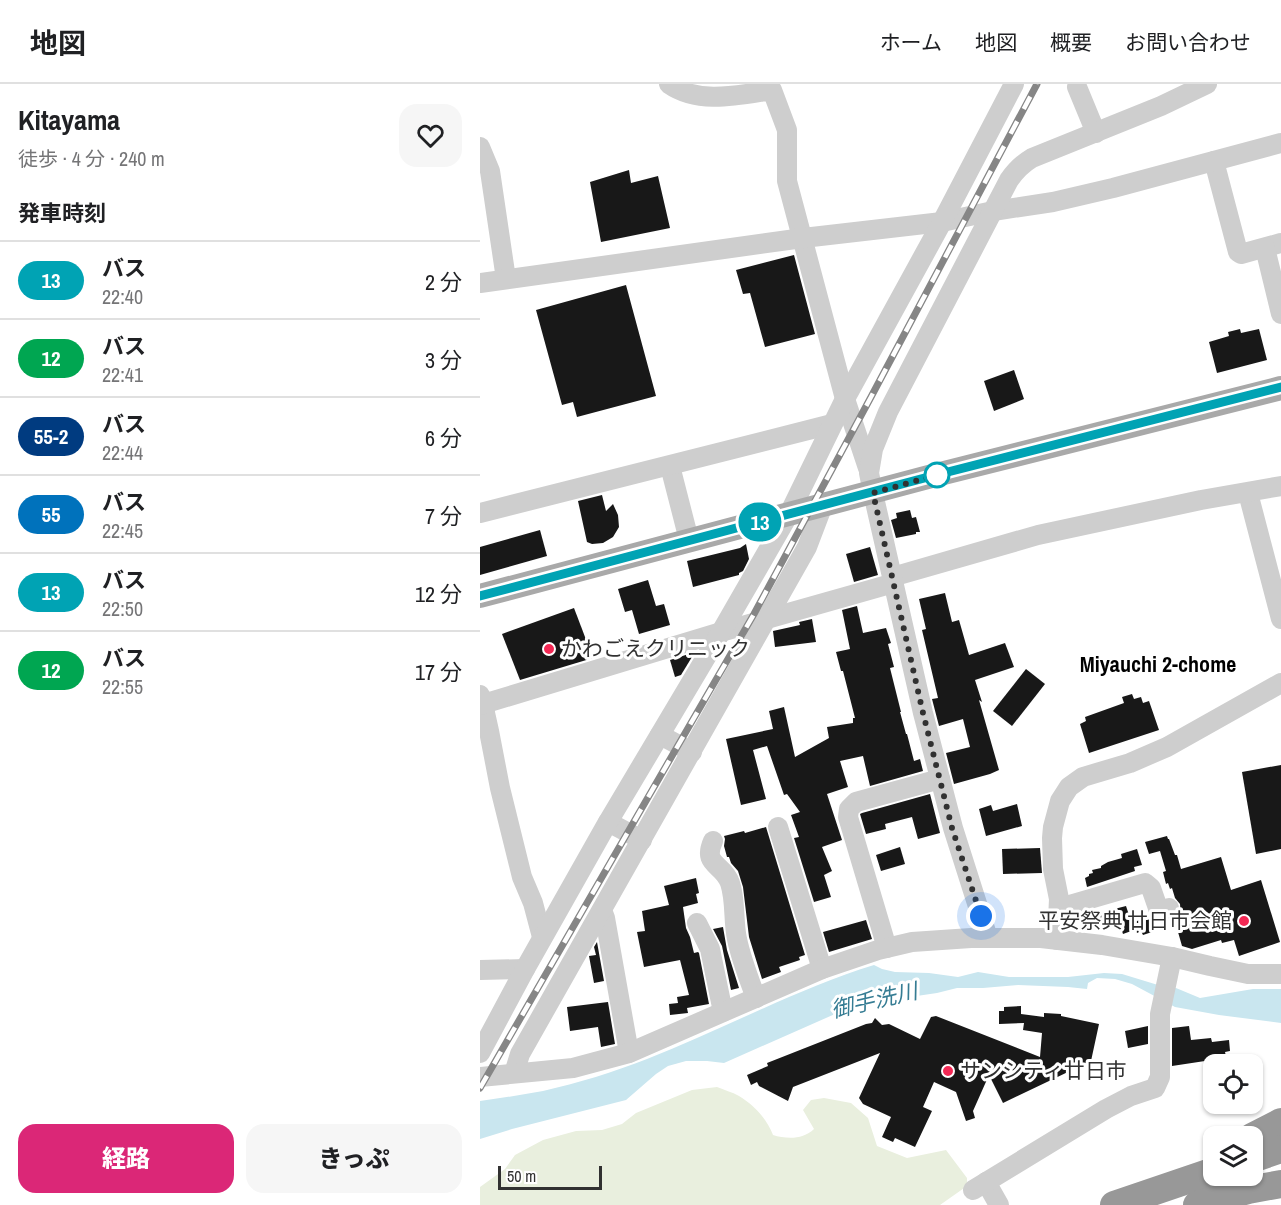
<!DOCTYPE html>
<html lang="ja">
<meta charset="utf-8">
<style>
body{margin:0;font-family:"Archivo Narrow","Noto Sans JP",sans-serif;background:#f6f6f6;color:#202124;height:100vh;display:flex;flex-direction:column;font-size:22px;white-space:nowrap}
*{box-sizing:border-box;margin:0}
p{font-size:20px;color:#757577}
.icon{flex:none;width:33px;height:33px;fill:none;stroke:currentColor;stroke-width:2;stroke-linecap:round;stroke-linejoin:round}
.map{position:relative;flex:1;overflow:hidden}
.side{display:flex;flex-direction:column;background:#fff;width:480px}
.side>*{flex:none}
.badge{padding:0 12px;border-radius:20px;font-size:21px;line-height:39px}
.controls{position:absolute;left:723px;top:970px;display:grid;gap:12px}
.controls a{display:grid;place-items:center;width:60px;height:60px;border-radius:12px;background:#fff;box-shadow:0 2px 4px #0004;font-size:30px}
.scale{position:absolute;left:18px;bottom:15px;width:104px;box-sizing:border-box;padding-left:6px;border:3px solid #313131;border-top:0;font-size:16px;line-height:21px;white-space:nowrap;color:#313131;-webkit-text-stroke:4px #fff;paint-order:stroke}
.you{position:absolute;width:30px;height:30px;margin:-15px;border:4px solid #fff;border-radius:50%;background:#1a73e8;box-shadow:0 0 0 9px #1a73e833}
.map>.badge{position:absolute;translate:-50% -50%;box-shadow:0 0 0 3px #fff}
h2{padding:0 18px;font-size:22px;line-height:54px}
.round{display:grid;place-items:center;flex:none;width:63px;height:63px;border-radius:18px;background:#f6f6f6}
.overview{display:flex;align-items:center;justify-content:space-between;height:102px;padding:0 18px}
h1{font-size:28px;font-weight:800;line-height:45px}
.action{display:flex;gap:12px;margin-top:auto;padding:12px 18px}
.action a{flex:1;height:69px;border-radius:18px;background:#db2777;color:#fff;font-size:24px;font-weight:800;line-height:69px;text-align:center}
.action a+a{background:#f6f6f6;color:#202124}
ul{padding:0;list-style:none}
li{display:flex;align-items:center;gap:18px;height:78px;padding:0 18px;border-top:2px solid #e0e0e0}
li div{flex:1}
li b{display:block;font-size:22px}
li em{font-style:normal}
li .badge{min-width:66px;font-weight:700;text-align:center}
header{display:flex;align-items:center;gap:36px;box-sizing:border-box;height:84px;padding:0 30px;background:#fff;border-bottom:2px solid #e0e0e0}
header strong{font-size:28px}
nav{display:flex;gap:33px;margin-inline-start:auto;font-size:21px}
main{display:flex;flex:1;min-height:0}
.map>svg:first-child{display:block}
.green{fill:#e9efde}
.water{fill:#c9e6ef}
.building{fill:#181818}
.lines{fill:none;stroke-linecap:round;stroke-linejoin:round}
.minor{stroke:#cecece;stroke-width:20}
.major{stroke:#a9a9a9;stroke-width:24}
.highway{stroke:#989898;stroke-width:28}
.rail-casing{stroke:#868686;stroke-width:7}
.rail{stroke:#fff;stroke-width:4.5;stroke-dasharray:14;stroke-linecap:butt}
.line-casing{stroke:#fff;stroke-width:14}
.line{stroke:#00a3b4;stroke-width:9}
.walk{stroke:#313131;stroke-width:6;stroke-dasharray:0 10.8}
.stop-dot{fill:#fff;stroke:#00a3b4;stroke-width:3}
.poi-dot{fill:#f32854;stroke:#fff;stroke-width:2}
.labels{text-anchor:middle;stroke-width:6;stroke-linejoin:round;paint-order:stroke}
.poi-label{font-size:21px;fill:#313131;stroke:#fff;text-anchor:start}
.neighbourhood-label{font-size:22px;font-weight:bold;fill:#000;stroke:#fff}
.water-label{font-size:22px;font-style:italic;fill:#357c93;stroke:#fff}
</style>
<header>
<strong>地図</strong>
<nav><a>ホーム</a><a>地図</a><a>概要</a><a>お問い合わせ</a></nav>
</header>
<main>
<section class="side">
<div class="overview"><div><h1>Kitayama</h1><p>徒歩 · 4 分 · 240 m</p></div><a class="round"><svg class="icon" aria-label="heart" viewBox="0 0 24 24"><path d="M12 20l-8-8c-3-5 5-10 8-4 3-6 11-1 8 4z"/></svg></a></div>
<h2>発車時刻</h2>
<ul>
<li><span class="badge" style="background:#00a3b4;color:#fff">13</span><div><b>バス</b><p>22:40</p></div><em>2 分</em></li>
<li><span class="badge" style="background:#00a651;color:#fff">12</span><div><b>バス</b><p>22:41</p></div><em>3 分</em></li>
<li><span class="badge" style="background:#003b80;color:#fff">55-2</span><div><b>バス</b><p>22:44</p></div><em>6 分</em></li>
<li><span class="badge" style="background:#0072bc;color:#fff">55</span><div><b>バス</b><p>22:45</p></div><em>7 分</em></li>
<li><span class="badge" style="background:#00a3b4;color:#fff">13</span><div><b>バス</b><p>22:50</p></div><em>12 分</em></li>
<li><span class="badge" style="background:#00a651;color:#fff">12</span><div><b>バス</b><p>22:55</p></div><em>17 分</em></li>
</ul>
<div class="action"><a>経路</a><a>きっぷ</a></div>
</section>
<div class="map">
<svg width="801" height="1121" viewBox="0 0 801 1121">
<rect width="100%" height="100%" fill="#fff"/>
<path class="green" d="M237,1003C244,1006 252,1008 259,1012C274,1021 287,1035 293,1051C306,1055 323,1056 334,1045L323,1026L331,1016L344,1014L371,1019L388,1034L397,1062L427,1074L466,1066L487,1094V1102L460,1121H0V1103L25,1085L35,1071L63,1056L96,1047L122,1046L142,1040L156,1029L212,1006Z"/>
<path class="water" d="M394,881L402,885L415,888L449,889L478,893L498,888L529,893H588L624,889L642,890L678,901L696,904L720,914L773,905H801V939L739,931L695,923L652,900L635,895L617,894L608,899L607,905L588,903L538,901L503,904H477L457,909L396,918L355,930L244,979L227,977H206L188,982L176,990L146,1016L32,1045L0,1055V1017C21,1014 42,1011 63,1007C98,999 134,988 167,975C244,945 316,905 394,881Z"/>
<g class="building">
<path d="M149,86L151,99L178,92L190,144L121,158L110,98Z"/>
<path d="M314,171L335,250L285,263L270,209L263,210L256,186Z"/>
<path d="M146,201L176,312L97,333L93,318L82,321L56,226Z"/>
<path d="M760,245L761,249L779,245L787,276L737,289L729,258L749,252L748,248Z"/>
<path d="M534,286L544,315L514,327L504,297Z"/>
<path d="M122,411L126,427L133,420L138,431L139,443L133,453L123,459L112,460L107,458L98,417Z"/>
<path d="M430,426L432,434L436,433L440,448H436V450L416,454L411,436L417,434L416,429Z"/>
<path d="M60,446L67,472L0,491V463Z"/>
<path d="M266,460L269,475L263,487L259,489V491L213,503L207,477L260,464Z"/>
<path d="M390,463L398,491L374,498L366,470Z"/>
<path d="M168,496L176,522L184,520L190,541L159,550L152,526L145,528L138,505Z"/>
<path d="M465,509L472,538L479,536L489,571L525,559L534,583L495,596L502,618L499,616L519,686L510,690L474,700L466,669L490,663L483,635L459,642L452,615L458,614L442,546L446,545L439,515Z"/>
<path d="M377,522L383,549L406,544L411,559L408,560L414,583L410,584L421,628H420L426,650H427L434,677L440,675L443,687L390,702L383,672L360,677L368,703L347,710L362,756L342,763L352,787L344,791L351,813L334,818L314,754L319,753L311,731L320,728L307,710L304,711L287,662L273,666L286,715L261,721L246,655L293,645L289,627L304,623L315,673L349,654L347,643L373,639V634H375L363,587H361L356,568L370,565L362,526Z"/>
<path d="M94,524L113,574L40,596L22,550Z"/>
<path d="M332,535L336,558L295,563L293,547L320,541L319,538Z"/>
<path d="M215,568L201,591L195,593L190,576Z"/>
<path d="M546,585L565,600L532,642L513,627Z"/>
<path d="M652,610L654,615L661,613L663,619L669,617L679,646L609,669L600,640L606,637L605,633L644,619L642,613Z"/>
<path d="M801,681V765L776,770L762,688Z"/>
<path d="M450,710L460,749L438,755L432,733L405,740L406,745L386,750L380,730L382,729Z"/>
<path d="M537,720L542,742L506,752L499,725L511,721L513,727Z"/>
<path d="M286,743L325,871L319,873L320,876L299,883L301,888L282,895L269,853L263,803L258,787L251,779L249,773H247L244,762L245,755L244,752L264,747L265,749Z"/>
<path d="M687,752L688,755H689L695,771H697L701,785L741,773L751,806L781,796L800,858L759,872L754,856L742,859L741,856L712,865L702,862L696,841L698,840L696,834L701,832L700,820L695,814L692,804L690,805L688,799L686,800L683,788L686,787L680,767L669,770L665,758Z"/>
<path d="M420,763L425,780L401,787L396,771Z"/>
<path d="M560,764L562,789L523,790L522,765Z"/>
<path d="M657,765L662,781L654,783L655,787L607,803L605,794L609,792V790L613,789L612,786L621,784V782L628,778L642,774L641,770Z"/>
<path d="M216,794L219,809L216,810L218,819L203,823L206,844L210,853L214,869L218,868L219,869L229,920L207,924L208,929L190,931L189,920L198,919L197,913L209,911L200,876L164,883L157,848L165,847L162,827L189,821L184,802Z"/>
<path d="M646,822L654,846L643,850L640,841L623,847L620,840L609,843L608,839L601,841L598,831L614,826L615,830Z"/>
<path d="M669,833L675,838L678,846L663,851L661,847L657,849L654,838Z"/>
<path d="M386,836L392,855L349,868L343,848Z"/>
<path d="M243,843L247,866L259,904L251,906L242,862L233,845Z"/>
<path d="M117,858L124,897L114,899L109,872L116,871L114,863Z"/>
<path d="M128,918L135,960L121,963L118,943L90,947L87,923Z"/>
<path d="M541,922V930L564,933V929L581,930V932L619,940L611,977L523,1019L509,991L493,1027L495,1034L486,1037L476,1008L454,998L443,1023L452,1027L435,1063L415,1054L413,1058L402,1053L411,1033L383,1020L379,1014L400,969L313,1003L308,1017L279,1002L277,998L271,1001L267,991L288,982L287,979L386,940L392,939L395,934L402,941L409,940L440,955L451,933L456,932L560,973L562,949L543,946L544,939L519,940V927H524V923Z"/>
<path d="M668,942V960L648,964L645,947Z"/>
<path d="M709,942L711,956L731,954L732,958L749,956L750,967L745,968L748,981H736L735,977L725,978V977L692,982V944Z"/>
</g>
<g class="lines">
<g class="minor">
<path d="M189,0C219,21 259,11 292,6L307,46V97L365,315L388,384"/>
<path d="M597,3L616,49"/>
<path d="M0,63L10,87L26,195"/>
<path d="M734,77L758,168L761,170L801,159"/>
<path d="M785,164L801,230"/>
<path d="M0,199L323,154L462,138L513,127L573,118L633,104L801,59"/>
<path d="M190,382L209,456"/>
<path d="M768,409L801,535"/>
<path d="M0,429L352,340"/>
<path d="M0,611L3,620L9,647L20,704L42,793L53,819L62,853"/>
<path d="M0,621L241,548L407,501L419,491L558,451L721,416L801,402"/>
<path d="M180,651L212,668"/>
<path d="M128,738L162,756"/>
<path d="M298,743L342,885"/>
<path d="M233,757C222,782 243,779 250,799C256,817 253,837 257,855C261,875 269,895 276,914"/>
<path d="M579,824L665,799L671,804L679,827L689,824"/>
<path d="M122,826L125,834L149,969"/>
<path d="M217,839L230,865L243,928"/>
<path d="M508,854L473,744L443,629L393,409L389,389L393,365L408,328L529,96C536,86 542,80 552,74L681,22L727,0"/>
<path d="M577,856L579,815L573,785L572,754L573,743L580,717L589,703L603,693L650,679L687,663L801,599"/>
<path d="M407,864L368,733L369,725L376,718L460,695"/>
<path d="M0,886L45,885"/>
<path d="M0,969L45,885L128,738L241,548L309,430L365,315L462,138L534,0"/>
<path d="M36,989V983L40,970L327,463L343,421"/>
<path d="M0,993L93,984L149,969L342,885L398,866L432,858L491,854H561L622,861L692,873L730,882L768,890H801"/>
<path d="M506,1098L519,1121"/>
<path d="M493,1106L626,1025L651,1012L675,1004L680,993V930L692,873"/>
</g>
<path class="major" d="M0,512L452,392L801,304"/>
<g class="highway">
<path d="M772,1053L801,1038"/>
<path d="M772,1075L801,1065"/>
<path d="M634,1121L734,1087"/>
<path d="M717,1121L768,1106L801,1100"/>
</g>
<defs>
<path id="rail" d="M0,1004L274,530L391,313L557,0"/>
</defs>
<use href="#rail" class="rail-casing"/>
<use href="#rail" class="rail"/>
</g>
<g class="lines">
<defs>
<path id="line" d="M0,512L452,392L801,303"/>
</defs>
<use href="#line" class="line-casing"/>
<use href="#line" class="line"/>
<path class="walk" d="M457,391L393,409L443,629L472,744L501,832"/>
</g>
<circle class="stop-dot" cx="457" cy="391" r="12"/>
<g class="poi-dot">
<circle cx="69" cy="565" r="6"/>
<circle cx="764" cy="837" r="6"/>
<circle cx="468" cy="987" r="6"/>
</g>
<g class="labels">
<g class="poi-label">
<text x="81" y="572">かわごえクリニック</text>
<text x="752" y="844" text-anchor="end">平安祭典 廿日市会館</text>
<text x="480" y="994">サンシティ廿日市</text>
</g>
<g class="neighbourhood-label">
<text x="678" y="588">Miyauchi 2-chome</text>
</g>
<g class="water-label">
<text transform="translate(394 916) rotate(-13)" y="8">御手洗川</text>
</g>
</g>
</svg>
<div class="controls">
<a><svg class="icon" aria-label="locate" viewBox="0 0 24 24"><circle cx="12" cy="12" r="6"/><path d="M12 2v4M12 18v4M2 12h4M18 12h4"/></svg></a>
<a><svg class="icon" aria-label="layers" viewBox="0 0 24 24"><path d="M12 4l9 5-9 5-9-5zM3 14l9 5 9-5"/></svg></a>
</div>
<div class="scale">50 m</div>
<div class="you" style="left:501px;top:832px"></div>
<b class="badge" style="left:280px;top:438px;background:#00a3b4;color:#fff">13</b>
</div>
</main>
